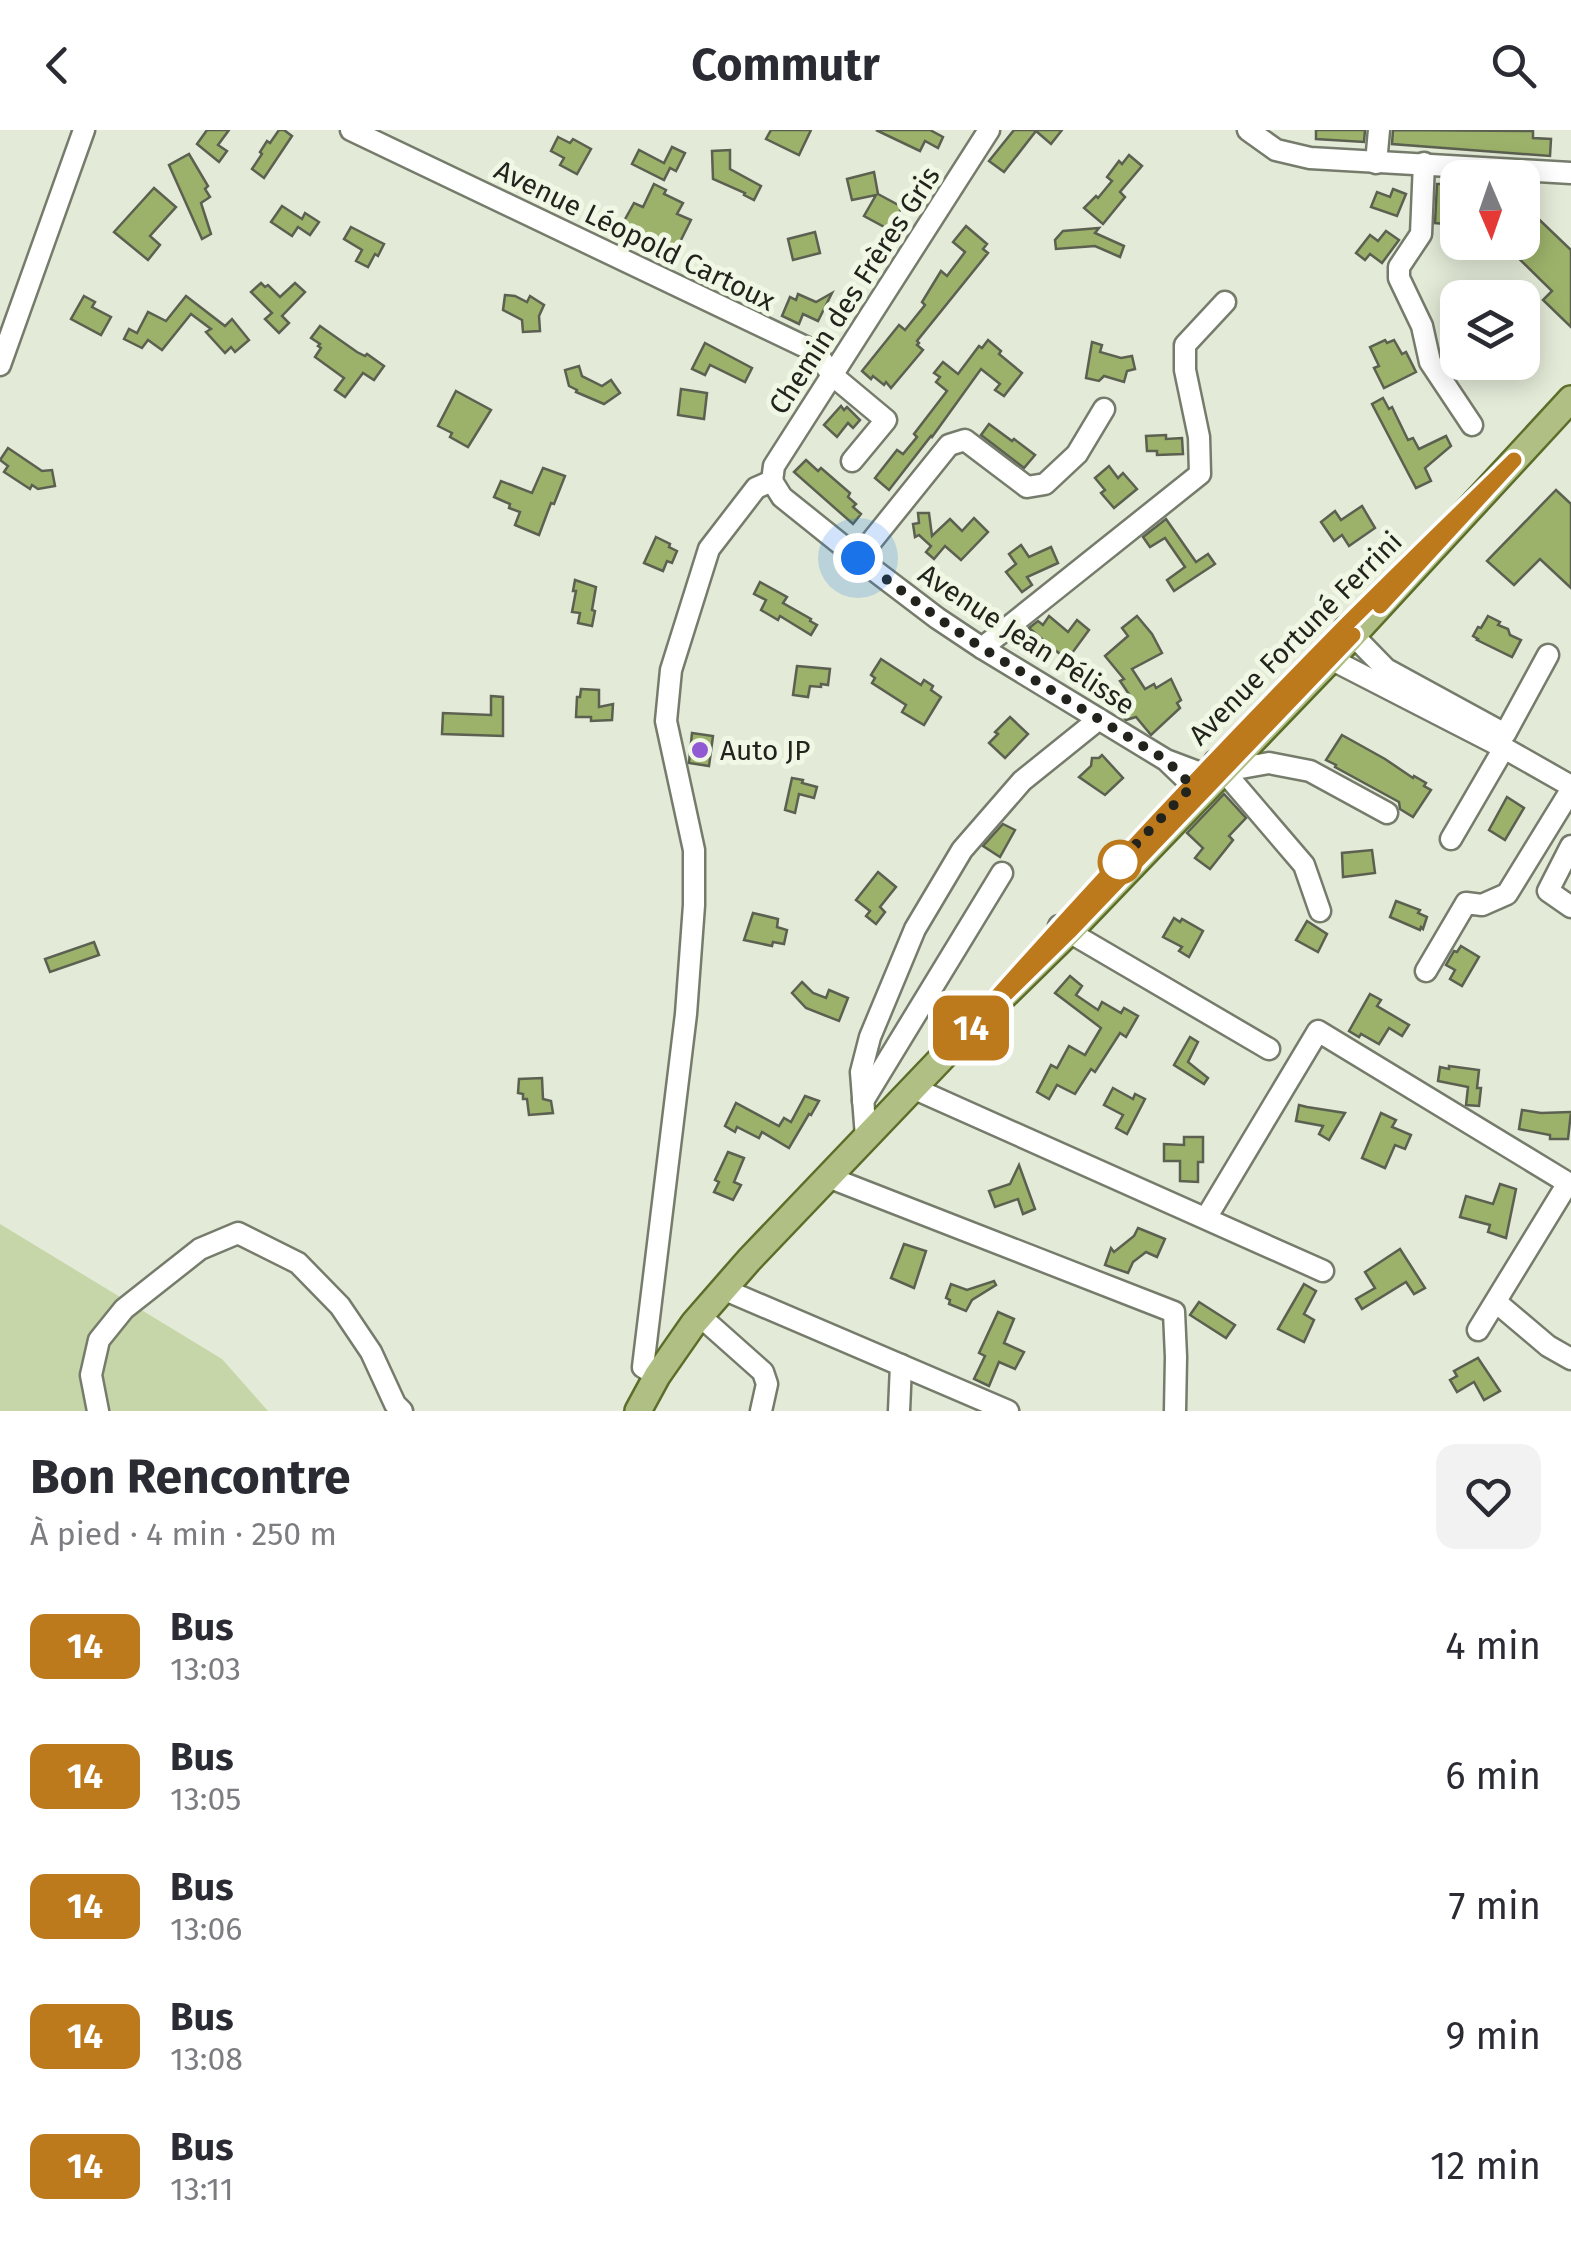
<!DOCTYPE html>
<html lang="fr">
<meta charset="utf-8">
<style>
body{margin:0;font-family:"Fira Sans",sans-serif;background:#f2f2f3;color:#2b2b33;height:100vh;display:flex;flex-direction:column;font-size:38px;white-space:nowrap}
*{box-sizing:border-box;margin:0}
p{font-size:32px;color:#7c7c81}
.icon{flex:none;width:55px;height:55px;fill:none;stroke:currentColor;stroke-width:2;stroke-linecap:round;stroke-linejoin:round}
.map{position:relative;height:1281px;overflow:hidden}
.sheet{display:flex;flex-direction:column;background:#fff;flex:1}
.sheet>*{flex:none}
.badge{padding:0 20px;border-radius:15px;font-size:35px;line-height:65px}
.needle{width:65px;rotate:178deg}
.buttons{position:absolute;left:1440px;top:30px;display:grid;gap:20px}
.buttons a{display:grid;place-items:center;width:100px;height:100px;border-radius:20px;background:#fff;box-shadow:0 5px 25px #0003;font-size:50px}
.you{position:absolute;width:50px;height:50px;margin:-25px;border:8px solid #fff;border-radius:50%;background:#1a73e8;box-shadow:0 0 0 15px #1a73e833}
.map>.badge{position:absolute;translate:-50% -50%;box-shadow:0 0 0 5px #fff}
.round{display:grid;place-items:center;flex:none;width:105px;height:105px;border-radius:20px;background:#f2f2f3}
.summary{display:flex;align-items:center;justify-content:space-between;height:170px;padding:0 30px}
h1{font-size:48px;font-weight:700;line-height:75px}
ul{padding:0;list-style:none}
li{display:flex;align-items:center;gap:30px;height:130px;padding:0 30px}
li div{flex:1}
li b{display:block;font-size:38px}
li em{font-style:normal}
li .badge{min-width:110px;font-weight:700;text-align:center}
header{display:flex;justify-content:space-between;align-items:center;height:130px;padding:0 30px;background:#fff;font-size:45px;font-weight:700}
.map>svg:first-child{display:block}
.green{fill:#c6d6a8}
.building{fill:#9cb26a;stroke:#5b6050;stroke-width:2.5}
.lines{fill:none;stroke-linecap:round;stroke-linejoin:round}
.minor-casing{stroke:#767c6b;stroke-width:25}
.major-casing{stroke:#5c6d2a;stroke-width:30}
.minor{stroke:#fff;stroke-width:20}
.major{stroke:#b0bf83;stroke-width:25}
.line-casing{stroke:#fff;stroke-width:22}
.line{stroke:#bd7a1d;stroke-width:15}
.walk{stroke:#21231c;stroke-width:10;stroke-dasharray:0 18}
.poi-dot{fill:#925ad2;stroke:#f0f7e4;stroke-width:4}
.stop-dot{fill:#fff;stroke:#bd7a1d;stroke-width:5}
.labels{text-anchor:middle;stroke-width:10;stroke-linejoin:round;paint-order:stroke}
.street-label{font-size:28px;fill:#21231c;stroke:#f0f7e4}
.poi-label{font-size:28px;fill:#21231c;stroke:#f0f7e4;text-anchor:start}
</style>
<header><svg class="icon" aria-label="back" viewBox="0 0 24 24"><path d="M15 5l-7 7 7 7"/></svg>Commutr<svg class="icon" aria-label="search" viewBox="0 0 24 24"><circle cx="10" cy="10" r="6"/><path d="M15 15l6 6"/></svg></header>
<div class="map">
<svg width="1571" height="1281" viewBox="0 0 1571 1281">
<rect width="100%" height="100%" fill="#e3ead7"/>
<path class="green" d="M0,1094L222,1229L268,1281H0Z"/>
<g class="building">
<path d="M207,0H229L218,15L227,21L219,32L197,14Z"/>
<path d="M279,0H284L292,6L264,48L252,39L262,24L260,22L267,11L270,13Z"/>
<path d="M771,0H811L799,25L766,9Z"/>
<path d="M876,0H930L943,7L938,18L925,11L920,21Z"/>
<path d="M1014,0H1062L1051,14L1036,1L1004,42L989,31Z"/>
<path d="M1316,0H1365L1364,12L1316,9Z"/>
<path d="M1393,0L1533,1V8L1551,9L1550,26L1392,14Z"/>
<path d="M558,7L570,13L573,9L591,19L577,44L560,35L564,28L551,21Z"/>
<path d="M672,17L685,23L676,41L670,38L664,50L632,34L639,20L664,33Z"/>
<path d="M730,20V39L761,56L754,70L744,65L745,63L713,49L712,21Z"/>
<path d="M189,24L208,56L205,59L210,67L201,73L211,104L202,109L169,35Z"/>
<path d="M1129,25L1142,36L1120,62L1125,67L1103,94L1084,78L1096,66L1098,68L1112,51L1107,47L1119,31L1122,34Z"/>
<path d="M874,42L878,64L902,77L890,100L864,86L876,65L852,70L847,49Z"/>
<path d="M654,54L666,60L664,64L683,73L677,84L691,90L671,130L645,118L650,106L623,93L634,73L643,77Z"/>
<path d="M1437,54H1445L1444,60L1458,62V90H1446L1445,94L1435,93Z"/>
<path d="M154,58L176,77L150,106L160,115L148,130L114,102Z"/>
<path d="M1393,59L1406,64L1397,86L1371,77L1377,62L1390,67Z"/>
<path d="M1522,73L1571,120V197L1543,170L1552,161L1502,112H1522Z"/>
<path d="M282,76L302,89L305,83L319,92L310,105L298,97L292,106L271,92Z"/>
<path d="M966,96L987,114L983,119L988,123L917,211L919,213L917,215L923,220L891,258L886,252L884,255L873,246L871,249L862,241L899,195L905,200L925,175L922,172L941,141L947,146L965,122L953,112Z"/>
<path d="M351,97L384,114L378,126L375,124L368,137L356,131L362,120L344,109Z"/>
<path d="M1099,98L1095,103L1124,116L1120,127L1095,116L1056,119L1055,110L1063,101Z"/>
<path d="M1386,101L1399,110L1382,133L1370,124L1365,130L1356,123L1370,105L1378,111Z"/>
<path d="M815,102L820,123L793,130L788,109Z"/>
<path d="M261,153L265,157L268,155L280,167L295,153L305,162L282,186L289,193L279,203L265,189L272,183L251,162Z"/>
<path d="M832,163L818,191L803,184L799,194L782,186L790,167L796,170L798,164L816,172Z"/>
<path d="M505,165L515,166L527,172L530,166L544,175L539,186L540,201L523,202L522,190L503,180Z"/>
<path d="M84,166L95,172L92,177L111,187L101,205L71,189Z"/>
<path d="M186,166L225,196L232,189L249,210L235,222L231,217L225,223L206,202L211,199L191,184L162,220L148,210L142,218L124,209L129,199L137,203L148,182L166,191Z"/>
<path d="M320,196L357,222L365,226L367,224L384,236L374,250L363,243L345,267L335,260L344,248L315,227L321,218L318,216L320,214L311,208Z"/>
<path d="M988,210L1001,221L999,224L1022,243L1004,266L995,260L1000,254L981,239L932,307L931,306L889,360L875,348L897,320L903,324L917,307L914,304L947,261L936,252L940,247L934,243L943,232L958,244L979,216L982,218Z"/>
<path d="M1385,210L1387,213L1394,210L1402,224L1406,222L1416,242L1384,258L1374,238L1379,236L1370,217Z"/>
<path d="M1092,212L1102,215L1100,222L1121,228L1132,226L1135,239L1127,241L1124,252L1104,246L1099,251L1086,248Z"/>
<path d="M705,213L752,238L745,252L710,235L705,245L692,239Z"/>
<path d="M579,236L582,246L602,256L611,250L620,263L604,274L576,262L577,260L569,256L565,240Z"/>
<path d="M681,259L707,263L704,289L678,285Z"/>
<path d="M456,261L491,280L468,317L450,307L452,303L438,296Z"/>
<path d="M1383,268L1389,279L1392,277L1408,310L1413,308L1419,319L1446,306L1451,316L1425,338L1431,351L1416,358L1372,274Z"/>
<path d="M841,276L844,280L847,277L860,290L853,298L848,293L837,307L824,295Z"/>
<path d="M989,294L1012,311L1014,309L1035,325L1024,338L981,305Z"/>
<path d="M1166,305V309L1182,308L1183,324L1157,325V321H1147L1146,306Z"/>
<path d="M8,318L42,341L52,340L55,356L38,359L32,355L30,359L4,342L8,336L0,330Z"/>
<path d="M806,330L818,341L821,338L850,363L848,367L856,374L853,377L861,384L853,394L794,342Z"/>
<path d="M1109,336L1118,348L1123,343L1137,359L1114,378L1101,363L1105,360L1095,348Z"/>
<path d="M543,338L565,346L554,374L551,373L539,405L515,395L520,382L509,378L510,374L494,367L501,351L532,363Z"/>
<path d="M1556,360L1571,374V458L1540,429L1514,455L1487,431Z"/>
<path d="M1362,376L1375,398L1349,416L1342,405L1334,411L1321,392L1335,381L1341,390Z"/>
<path d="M918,383H929L932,406L950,389L962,401L974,388L988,402L961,430L945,416L934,429L926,422L931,416L919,405L915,407L913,394L919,393Z"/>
<path d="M1166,389L1196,432L1208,424L1215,434L1174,461L1167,450L1185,437L1165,408L1150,417L1143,407Z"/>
<path d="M656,407L670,414L669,417L677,421L672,433L667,431L663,441L644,433Z"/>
<path d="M1021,415L1029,427L1051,417L1058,433L1027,447L1032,455L1022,462L1006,442L1016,434L1009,424Z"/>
<path d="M575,450L596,457L592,480L595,481L592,496L578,493L580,483L572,482L576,461H573Z"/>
<path d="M760,452L787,467L783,473L811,489L810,491L817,495L811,505L780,486L778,490L761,480L766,470L754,464Z"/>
<path d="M1049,486L1068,502L1077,490L1089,500L1067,530L1029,498L1038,491L1043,495Z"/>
<path d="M1137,486L1152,504L1162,523L1132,539L1145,559L1154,554L1156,558L1171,549L1181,570L1177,573L1180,578L1151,605L1136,587L1126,590L1119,580L1133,570L1120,551L1124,549L1105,526L1128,506L1122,498Z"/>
<path d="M1488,486L1500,492L1498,495L1508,499L1510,505L1521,510L1512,527L1477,510L1478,509L1473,506L1478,497L1481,498Z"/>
<path d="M881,529L921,555L924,550L933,556L931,560L941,567L924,595L902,582L906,575L872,553L875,548L871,545Z"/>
<path d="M797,536L830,539L828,555L821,554V557L810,556L808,567L793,565Z"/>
<path d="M581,559L599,560V577L613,574L612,590L591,591V587H576L577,567H580Z"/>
<path d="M491,566L503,567V606L442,604L443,583L491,585Z"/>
<path d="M1010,587L1028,604L1005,628L989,613L998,604L995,602Z"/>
<path d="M692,603L713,606L709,636L689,633Z"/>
<path d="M1342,605L1385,629L1413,648L1414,646L1426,653L1424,656L1431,660L1413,687L1400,679L1399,672L1335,637L1336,635L1326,630Z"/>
<path d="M1102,625L1123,648L1105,665L1079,647L1091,636L1092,628H1099Z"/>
<path d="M792,648L803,650L802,653L817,657L814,668L799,664L795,683L785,680Z"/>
<path d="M1224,664L1246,688L1229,706L1233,710L1210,739L1195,728L1203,718L1187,703Z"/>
<path d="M1507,667L1524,678L1505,710L1489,700Z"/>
<path d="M1003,694L1015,700L1000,727L983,716Z"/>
<path d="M1372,720L1375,743L1343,747L1342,723Z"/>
<path d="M878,742L896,757L880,777L885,782L876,794L866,786L870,781L856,770Z"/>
<path d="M1396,771L1420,780L1418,783L1427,787L1423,799L1421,797L1420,800L1390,787Z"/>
<path d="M753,783L778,789L777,797L787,800L784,814L773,812L772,816L744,810Z"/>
<path d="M1174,788L1180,792L1182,789L1203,801L1189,827L1179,821L1182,817L1163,807Z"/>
<path d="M1307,791L1327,804L1318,822L1296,810Z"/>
<path d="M94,812L99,825L50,842L45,829Z"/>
<path d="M1461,816L1479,827L1462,856L1450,849L1455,840L1446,835L1454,821L1457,822Z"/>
<path d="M1070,846L1082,856L1076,865L1098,880L1102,872L1121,883L1124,878L1138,886L1126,907L1120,903L1095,942L1091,939L1075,964L1057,955L1049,969L1037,962L1051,935L1057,938L1069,916L1085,925L1101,898L1055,863Z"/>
<path d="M802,852L813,863L826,868L829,860L848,868L839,891L806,878L792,863Z"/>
<path d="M1370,864L1381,870L1377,876L1409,895L1402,906L1389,898L1379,914L1361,904L1359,907L1349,901Z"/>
<path d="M1190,907L1198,912L1188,932L1208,948L1204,954L1174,935Z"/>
<path d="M1449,936L1479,940L1477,958H1481L1479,976L1466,975L1468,957L1438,951L1440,937L1449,939Z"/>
<path d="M542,948L543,969L551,971L553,983L529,985L527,969H523V964L518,963L519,949Z"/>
<path d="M1113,958L1133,969L1135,964L1145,969L1127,1004L1116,998L1123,985L1104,975Z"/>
<path d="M805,966L819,971L811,985L809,984L789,1018L762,1002L759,1008L737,997L735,1002L725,996L736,973L779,996L784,988L791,992Z"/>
<path d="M1299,975L1307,977L1345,983L1329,1010L1319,1004L1323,996L1296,991Z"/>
<path d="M1522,980L1541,983L1571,982L1568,1009H1550V1005L1519,999Z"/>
<path d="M1381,983L1396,990L1392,997L1411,1005L1405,1019L1395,1015L1385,1038L1362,1028Z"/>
<path d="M1184,1007H1203V1032H1198V1052L1180,1051V1031H1164V1014L1184,1015Z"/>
<path d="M728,1022L744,1028L734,1052L741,1055L733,1070L714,1062L719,1052L715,1050Z"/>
<path d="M1019,1035L1035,1079L1023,1084L1018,1069L995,1077L989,1061L1010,1054Z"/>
<path d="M1500,1054L1516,1059L1506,1108L1488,1102L1490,1095L1460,1087L1466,1066L1493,1074Z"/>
<path d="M1138,1098L1165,1109L1157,1127L1146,1122L1133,1132L1128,1143L1105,1135L1111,1118L1114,1122L1134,1106Z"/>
<path d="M904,1114L926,1121L914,1158L891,1148Z"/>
<path d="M1400,1119L1425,1158L1414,1164L1406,1152L1362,1179L1356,1169L1375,1158L1365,1142Z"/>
<path d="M994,1151L996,1155L972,1170L966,1181L949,1174L950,1170L946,1168L951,1154L967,1160Z"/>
<path d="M1304,1154L1316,1161L1304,1184L1314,1190L1304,1212L1278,1199Z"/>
<path d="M1199,1172L1235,1195L1226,1208L1190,1185Z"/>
<path d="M998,1182L1014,1189L1004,1213L1024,1222L1015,1239L999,1232L989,1256L974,1249L985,1226L979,1223Z"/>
<path d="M1478,1228L1500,1261L1484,1270L1474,1252L1457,1262L1450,1250L1457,1246L1454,1241Z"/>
</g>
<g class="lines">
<defs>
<g id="minor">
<path d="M351,0L816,222L832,245L886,290L852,331"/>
<path d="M1248,0L1276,20L1310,28L1571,43"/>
<path d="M1376,33L1379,0"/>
<path d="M1424,33L1421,104L1399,137V148L1422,196L1430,232L1472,295"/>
<path d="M0,235L84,0"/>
<path d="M772,351L782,367L858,428L937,488L982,518L1166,630L1203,644L1207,649L1208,657L1192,655L1166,630"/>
<path d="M772,351L774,336L989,0"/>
<path d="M858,428L949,315L965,310L1027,357L1045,354L1077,324L1104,279"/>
<path d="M1345,497L1386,539L1505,604L1548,525"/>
<path d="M982,518L1200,344L1199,307L1185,240V215L1225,172"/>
<path d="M1321,524L1504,618L1571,656"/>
<path d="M1215,631L1304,735L1320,781"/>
<path d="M1224,641L1269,633L1310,641L1387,683"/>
<path d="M1451,709L1504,618"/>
<path d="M1571,716L1548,761L1571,777"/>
<path d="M1059,796L1269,919"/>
<path d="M1426,841L1466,773L1482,775L1507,764L1571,660"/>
<path d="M913,958L1323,1141"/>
<path d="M863,971L1002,743"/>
<path d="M866,1007L861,942L870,907L915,799L962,720L1022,651L1099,589"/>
<path d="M828,1047L1174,1182L1176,1227L1175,1281"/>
<path d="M1206,1088L1318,901L1568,1053L1478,1200"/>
<path d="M723,1159L1008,1281"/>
<path d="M1496,1172L1548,1216L1571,1229"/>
<path d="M700,1186L763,1242L767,1254L761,1281"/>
<path d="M657,1246L643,1237L686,884L694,775V720L666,591L671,540L709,419L756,358L772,351"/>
<path d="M98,1281L91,1245L99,1210L124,1179L200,1119L238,1103L298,1133L340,1176L371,1222L395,1274L402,1281"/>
<path d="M899,1281L901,1235"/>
</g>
<path id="major" d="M638,1281L657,1246L694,1193L749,1130L960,909L1069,802L1331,529L1571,269"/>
</defs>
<use href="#minor" class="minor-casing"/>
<use href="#major" class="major-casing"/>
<use href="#minor" class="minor"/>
<use href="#major" class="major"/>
</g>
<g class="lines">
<defs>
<path id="line" d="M1353,505L1069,802L960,909C1084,767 1213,630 1345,496C1401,440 1458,385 1514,330L1380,476"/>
</defs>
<use href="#line" class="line-casing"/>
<use href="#line" class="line"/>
<path class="walk" d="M858,428L938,488L982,518L1166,630L1192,656L1118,733L1120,732"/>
</g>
<circle class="poi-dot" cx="700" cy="620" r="10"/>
<circle class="stop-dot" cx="1120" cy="732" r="20"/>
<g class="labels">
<g class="street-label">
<text transform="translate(635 105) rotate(26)" y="10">Avenue Léopold Cartoux</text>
<text transform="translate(854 160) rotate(-57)" y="10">Chemin des Frères Gris</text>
<text transform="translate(1295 508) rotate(-45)" y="10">Avenue Fortuné Ferrini</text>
<text transform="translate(1027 509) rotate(33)" y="10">Avenue Jean Pélisse</text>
</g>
<g class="poi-label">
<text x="720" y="630">Auto JP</text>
</g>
</g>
</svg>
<div class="buttons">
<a><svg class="needle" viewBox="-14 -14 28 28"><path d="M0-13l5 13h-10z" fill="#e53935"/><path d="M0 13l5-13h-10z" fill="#7c7c81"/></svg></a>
<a><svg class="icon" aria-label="layers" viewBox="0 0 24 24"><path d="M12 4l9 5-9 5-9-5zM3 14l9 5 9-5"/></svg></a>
</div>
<div class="you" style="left:858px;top:428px"></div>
<b class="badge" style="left:971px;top:898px;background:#bd7a1d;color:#fff">14</b>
</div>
<section class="sheet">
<div class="summary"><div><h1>Bon Rencontre</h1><p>À pied · 4 min · 250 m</p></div><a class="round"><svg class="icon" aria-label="heart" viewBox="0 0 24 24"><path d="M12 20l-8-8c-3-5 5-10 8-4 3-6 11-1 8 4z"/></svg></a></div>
<ul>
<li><span class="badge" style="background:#bd7a1d;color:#fff">14</span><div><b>Bus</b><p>13:03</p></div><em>4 min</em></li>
<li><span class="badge" style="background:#bd7a1d;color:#fff">14</span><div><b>Bus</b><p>13:05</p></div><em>6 min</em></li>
<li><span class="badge" style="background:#bd7a1d;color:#fff">14</span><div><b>Bus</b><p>13:06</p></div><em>7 min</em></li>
<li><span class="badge" style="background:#bd7a1d;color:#fff">14</span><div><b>Bus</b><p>13:08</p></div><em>9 min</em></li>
<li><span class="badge" style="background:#bd7a1d;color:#fff">14</span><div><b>Bus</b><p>13:11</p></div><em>12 min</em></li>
</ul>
</section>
